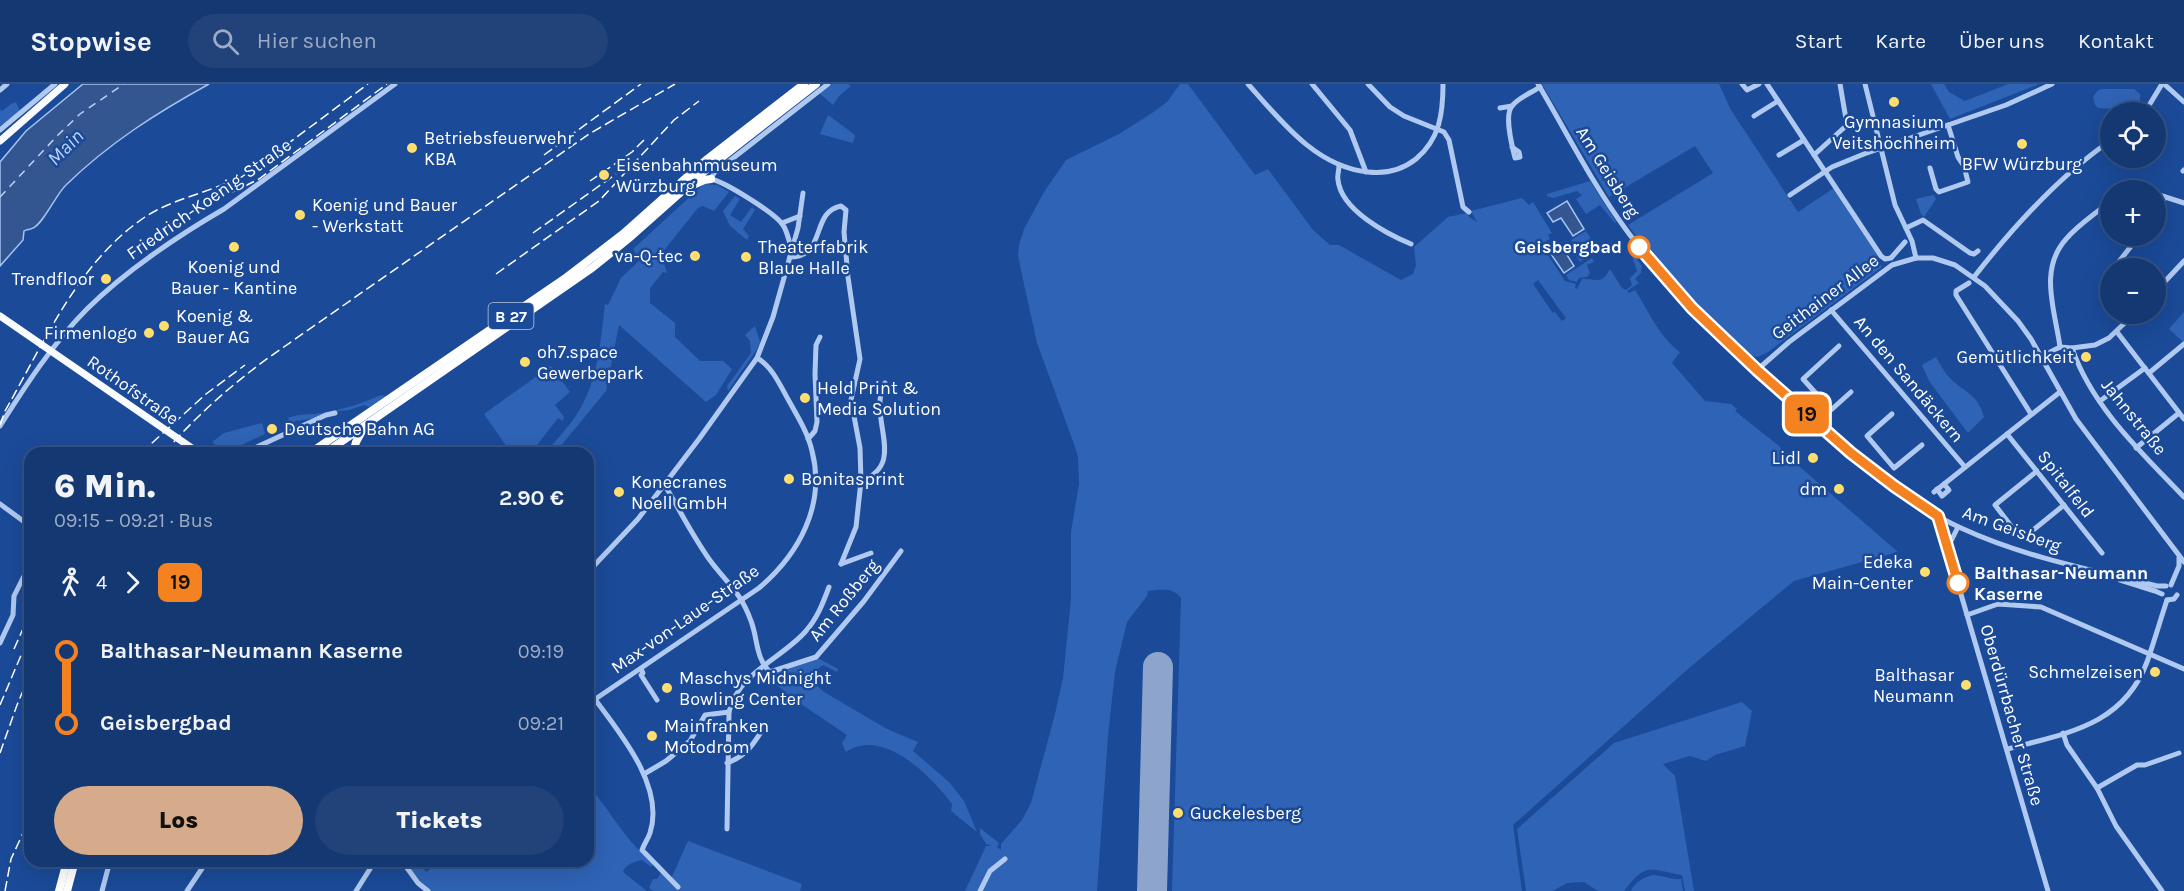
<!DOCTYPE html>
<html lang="de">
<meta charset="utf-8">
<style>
body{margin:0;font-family:Karla,sans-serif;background:#21437a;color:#f1f3f6;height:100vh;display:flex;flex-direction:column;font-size:22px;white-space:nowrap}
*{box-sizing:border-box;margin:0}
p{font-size:20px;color:#9dacc4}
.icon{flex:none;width:33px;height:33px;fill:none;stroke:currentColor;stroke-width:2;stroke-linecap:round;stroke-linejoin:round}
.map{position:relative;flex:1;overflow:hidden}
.side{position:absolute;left:24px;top:363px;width:570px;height:420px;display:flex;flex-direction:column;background:#143872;border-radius:18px;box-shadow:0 6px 24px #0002,0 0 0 2px #335284}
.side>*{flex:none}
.badge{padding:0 12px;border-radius:9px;font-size:21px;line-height:39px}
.fabs{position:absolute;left:2100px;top:18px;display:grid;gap:12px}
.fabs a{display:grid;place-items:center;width:66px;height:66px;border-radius:50%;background:#143872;box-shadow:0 6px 24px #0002,0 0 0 2px #335284;font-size:30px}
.map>.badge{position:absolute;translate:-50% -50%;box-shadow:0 0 0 3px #fff}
.legs{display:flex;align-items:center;gap:9px;height:66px;padding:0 30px;font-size:20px}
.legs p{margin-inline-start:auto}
.overview{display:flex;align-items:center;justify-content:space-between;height:102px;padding:0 30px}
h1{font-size:33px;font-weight:800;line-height:45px}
.action{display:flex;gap:12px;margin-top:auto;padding:12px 30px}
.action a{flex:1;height:69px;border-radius:36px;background:#d6ab8b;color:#111;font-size:24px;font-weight:800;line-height:69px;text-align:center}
.action a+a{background:#21437a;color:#f1f3f6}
ul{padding:0 30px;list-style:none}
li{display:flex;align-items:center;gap:21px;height:72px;font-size:22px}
li i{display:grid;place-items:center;width:9px;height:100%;margin:0 8px;background:currentColor}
li i::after{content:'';width:15px;height:15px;margin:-8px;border:4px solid;border-radius:50%;background:#143872}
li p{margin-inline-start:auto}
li:first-child i{background:linear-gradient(#0000 50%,currentColor 0)}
li:last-child i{background:linear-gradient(currentColor 50%,#0000 0)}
header{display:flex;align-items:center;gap:36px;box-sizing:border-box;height:84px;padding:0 30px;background:#143872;border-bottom:2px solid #335284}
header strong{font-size:28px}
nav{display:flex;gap:33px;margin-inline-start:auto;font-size:21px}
.search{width:420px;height:54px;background:#21437a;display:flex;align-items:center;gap:15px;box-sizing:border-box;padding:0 21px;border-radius:33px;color:#9dacc4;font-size:22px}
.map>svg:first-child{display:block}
.green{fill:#2f63b5;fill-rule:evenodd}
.water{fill:#345690;stroke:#a3c3f2;stroke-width:1.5}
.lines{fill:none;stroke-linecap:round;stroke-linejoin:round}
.ferry{stroke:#bcd3f7;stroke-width:1.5;stroke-dasharray:8 6;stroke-linecap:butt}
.runway{stroke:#8da4cc;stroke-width:30}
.minor{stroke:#b0c9f0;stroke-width:5}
.major{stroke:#f9fbff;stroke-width:7}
.highway{stroke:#fff;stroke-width:8}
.rail{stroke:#fff;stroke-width:1.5;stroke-dasharray:10 4.5;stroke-linecap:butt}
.line-1-casing{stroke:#fff;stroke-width:14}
.line-1{stroke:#f58220;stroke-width:9}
.poi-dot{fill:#ffde6f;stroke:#1b4a98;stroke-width:2}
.stop-1-dot{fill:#fff;stroke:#f58220;stroke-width:3}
.labels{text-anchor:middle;stroke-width:5;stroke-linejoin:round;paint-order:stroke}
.shield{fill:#1b4a98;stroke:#bbc9e0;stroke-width:1.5}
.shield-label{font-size:16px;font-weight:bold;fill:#fff}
.poi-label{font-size:18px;fill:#fff;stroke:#1b4a98;text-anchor:start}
.street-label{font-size:18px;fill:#fff;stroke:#1b4a98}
.stop-label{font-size:18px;font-weight:bold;fill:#fff;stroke:#1b4a98;text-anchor:end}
.water-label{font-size:20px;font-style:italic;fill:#bcd3f7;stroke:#1b4a98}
</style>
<header>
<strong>Stopwise</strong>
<div class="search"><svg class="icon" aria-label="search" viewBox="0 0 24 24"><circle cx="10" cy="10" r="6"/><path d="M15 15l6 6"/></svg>Hier suchen</div>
<nav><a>Start</a><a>Karte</a><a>Über uns</a><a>Kontakt</a></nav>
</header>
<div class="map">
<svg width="2184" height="807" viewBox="0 0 2184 807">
<rect width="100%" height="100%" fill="#1b4a98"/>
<g class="green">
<path d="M832,0H848L851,2L839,12L833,21L819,9Z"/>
<path d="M1180,0H1188L1255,91L1268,85L1313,146L1330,161H1339L1401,196L1413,190L1416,181L1414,163L1448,133L1467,129L1469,133L1477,138L1471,127L1522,114L1529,121L1533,118L1552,149L1548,151L1550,155L1546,157V168L1565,197L1576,200L1575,204L1577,205L1582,195C1597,194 1601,202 1610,185L1622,204L1626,206L1632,201L1630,194L1637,187L1630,166L1642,182L1641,189L1635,195L1639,199L1627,207L1629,209L1635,206C1649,228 1659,252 1680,268L1672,279L1705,317L1731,320L1737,325L1735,327L1779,362L1785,370L1898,468L1794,497L1688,585L1513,741L1522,807H1172L1181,514C1173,503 1160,506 1148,507L1147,512L1127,538L1115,588L1108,652L1097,807H965L986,762H992L986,760L980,750V744L999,759L997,763L1001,766V760L1022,736L1031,719L1055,630L1063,594L1071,515V448L1079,400L1078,373L1074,360L1037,259L1022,191L1018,171L1019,161L1024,145L1044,108L1066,76L1119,50L1152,29L1167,18ZM1538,196L1566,234L1562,237L1555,228L1553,229L1533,200Z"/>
<path d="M1542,0H1719L1731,26L1798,128L1834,104L1878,171L1877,173L1882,183L1768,268L1758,273L1748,271C1708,238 1655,180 1628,141L1713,89L1695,62L1609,113Z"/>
<path d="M1931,0H1944L1949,8L1965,17L2008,0H2039L1950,35Z"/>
<path d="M2102,5H2134L2140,10V20L2135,25L2130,26L2098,24L2095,21L2093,13L2098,6Z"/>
<path d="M16,18L20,27L0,42V25L2,27L11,20Z"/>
<path d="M828,31L855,51L853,59L820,50Z"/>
<path d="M1590,97L1616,138L1615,139L1600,121L1586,130L1576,115L1582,111L1577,107L1553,114L1547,112V110Z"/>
<path d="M704,100L717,101L729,108L714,127L703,122L698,124L661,170L667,189L663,188L650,204V219L675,239V253L700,277H723L732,285L716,311L706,318L619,241L606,307L555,369H545C557,355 571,341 580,325C598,294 601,255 605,220L608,221L621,194L640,176L633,165Z"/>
<path d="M735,112L740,115L730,131L741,138L752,123L755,126L743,145L749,152L747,156L730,142L723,127Z"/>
<path d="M1928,112L1934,111L1936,115L1924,133L1921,130L1916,115Z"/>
<path d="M1586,147L1598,166L1580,178L1570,162L1573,160L1571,156Z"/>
<path d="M1592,174L1594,178L1587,181L1590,189L1587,193L1579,194L1577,198L1569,196L1566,191Z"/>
<path d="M2184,228V257L2183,258L2169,245Z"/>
<path d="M755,242L760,258L757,265L728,307L727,302L751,269L750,257L745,251Z"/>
<path d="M1936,273C1940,280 1944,288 1950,294C1965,309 1978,310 1984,333L1968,349L1929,297L1922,281Z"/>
<path d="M551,282L570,308L555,321L564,333L563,337L558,334L531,369H511L484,330Z"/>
<path d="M381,311L386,312L370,323L364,321L349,326L330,328L316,334L295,337L291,343L289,341L288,334C299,329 311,331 322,329C342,326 363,319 381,311Z"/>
<path d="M262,339L265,350L225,369L212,358L224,349Z"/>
<path d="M816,573L838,585L837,588L823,581L810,591L816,601L824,608L887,645L918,658L913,667L949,698L964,717L977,748L951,727L952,720C931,692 883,643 846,668L842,659L847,651L792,614L777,601L770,588Z"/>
<path d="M1742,618L1752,627L1745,662L1715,671L1706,677L1690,672L1663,680L1675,692L1694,807H1685L1682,791C1649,785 1646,778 1624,807H1598L1584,798L1567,799L1553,807H1526L1517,745L1614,659Z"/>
<path d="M588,701C611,727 626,759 654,779L651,783L642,776C634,778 626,780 623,788L647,807H428L402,777H418L426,788L444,777H588Z"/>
<path d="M688,757L802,800L800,807H653L649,804L653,795H657L662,787L671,795Z"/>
<path d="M1652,791C1663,791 1671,796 1681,795L1683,807H1631C1635,798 1643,794 1652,791Z"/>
</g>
<g class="water">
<path d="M83,0H209C158,28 109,59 66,101C57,109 43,140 33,144C30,146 27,145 24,147L23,156L0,182V78L26,47Z"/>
<path d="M1567,117L1584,145L1573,152L1561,134L1553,138L1547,129Z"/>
<path d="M1562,163L1574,182L1564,189L1551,170Z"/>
</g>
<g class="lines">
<path class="ferry" d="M0,113L58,51L80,30L124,0"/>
<path class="runway" d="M1152,807L1158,583"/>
<g class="minor">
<path d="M1248,0C1281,37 1316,83 1368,88C1386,90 1402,86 1416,75C1440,55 1443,29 1443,0"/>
<path d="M1312,0L1350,46L1366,88"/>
<path d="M1368,0L1390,23L1404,32L1444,48L1449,56L1463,123L1469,128"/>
<path d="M1538,0C1567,49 1593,101 1627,147C1680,219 1746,276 1812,334C1855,373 1908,420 1961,444C2024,473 2091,486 2157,502H2166"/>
<path d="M1742,0L1747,6L1759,0"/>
<path d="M1767,0L1881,172L1885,175L1891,174L1905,158"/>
<path d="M1865,0L1895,121L1912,157L1916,174"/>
<path d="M2164,0L2184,18"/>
<path d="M0,6L7,0"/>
<path d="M1500,24L1512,22"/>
<path d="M2145,28L2162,0"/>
<path d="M1754,32L1778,17"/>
<path d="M0,46L55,0"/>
<path d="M1512,63L1519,68L1520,73L1515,74C1512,62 1504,31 1512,22C1518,14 1531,9 1540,3"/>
<path d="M1779,71L1804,56"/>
<path d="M1814,71L1847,41L1840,0"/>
<path d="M1339,82C1339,86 1337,92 1338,96C1341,126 1387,150 1411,160"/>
<path d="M1930,84L1936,105L1939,108L1968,98L1964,82L1958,73L1948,41"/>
<path d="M2183,87L2184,86"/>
<path d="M2121,106L2126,101L2144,106"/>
<path d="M2156,110L2184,119"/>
<path d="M1790,111L1832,83L1864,70L2006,21L2052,0"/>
<path d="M2156,129L2165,113"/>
<path d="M782,139L800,132"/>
<path d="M1906,144L1923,136L1970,169L1974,170L1978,167"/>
<path d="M791,164C789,156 787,147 783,141C775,129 725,98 711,95L714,89L828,0"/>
<path d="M790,173C827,173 810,128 841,122L846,126L844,148L848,193L860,275L851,316L860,364L861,397L856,443L841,480"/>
<path d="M2114,184L2139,152"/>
<path d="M2110,190C2103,201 2102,207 2110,219"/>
<path d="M1974,193C2013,143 2058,93 2110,57"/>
<path d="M1969,199L1956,207V211L2031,330"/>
<path d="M2156,207L2184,177"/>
<path d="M1831,226L1965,383"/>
<path d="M2119,230L2125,239"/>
<path d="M2117,248L2184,335"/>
<path d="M1839,262L1803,295L1831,326L1851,308"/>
<path d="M2060,263C2055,226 2038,185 2067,154C2079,140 2097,129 2110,117"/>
<path d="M2072,264C2092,323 2142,369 2184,413"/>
<path d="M2041,273L2060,263L2072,264L2095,261L2109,254L2134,230"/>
<path d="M1757,286L1789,258L1892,181L1916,174H1933L1955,181L1985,202L2018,237L2031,255L2076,335L2184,478"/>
<path d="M2149,289L2184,260"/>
<path d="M2100,317L2145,284"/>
<path d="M1892,330L1867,352L1894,384L1922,361"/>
<path d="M0,342C26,301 53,259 87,225C124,188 179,151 224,125L395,0"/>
<path d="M2007,350L2102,469"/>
<path d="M808,355L815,347L817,338L815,290L816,261L820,253"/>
<path d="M2136,364L2179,329"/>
<path d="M244,369L326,331L335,329"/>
<path d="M2037,387L1995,421L2018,451H2027L2064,421"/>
<path d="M861,397C909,379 866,334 885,299"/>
<path d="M664,400C680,426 694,455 712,479C729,501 741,509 751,537C758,555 755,573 770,588L816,573L864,517L901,467"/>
<path d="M1937,405L1942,412L1949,406L1944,400"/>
<path d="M1934,408L2060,308"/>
<path d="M0,420L30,442"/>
<path d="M1938,432L2048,807"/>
<path d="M1948,463L1958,443"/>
<path d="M841,480L871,469"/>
<path d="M588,488L638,435L699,355L757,274L773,233L798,144L803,109"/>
<path d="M2120,496L2155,507L2162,510"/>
<path d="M2171,501L2179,482V474"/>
<path d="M2167,516L2174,515L2177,511"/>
<path d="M1967,531L1998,520L2041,523L2184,585"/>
<path d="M0,559L13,531L14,512L30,480"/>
<path d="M641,585L643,589L641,591L657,616"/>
<path d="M588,606C615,643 666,700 650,749C648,755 644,760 642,766L678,803"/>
<path d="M588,620L759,504C799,470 826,421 812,367C808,349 798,333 789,317C781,303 772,282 757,274"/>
<path d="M2063,649L2067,661L2097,704L2116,742L2162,807"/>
<path d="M2008,665C2066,649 2123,642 2147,578C2154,558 2160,537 2167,516"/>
<path d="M727,679C747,672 755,658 766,640"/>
<path d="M644,690L666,677L690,657L705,631L729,628C738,589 781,575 805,548C817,535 823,519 829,503"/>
<path d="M2097,704L2137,681H2145L2179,669"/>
<path d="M727,745L729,628"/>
<path d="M402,777L418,799L428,807"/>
<path d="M102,807L110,777"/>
<path d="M187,807L207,777"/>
<path d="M356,807L375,777"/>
<path d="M980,807L990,787L1005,775"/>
</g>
<g class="major">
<path d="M0,57L65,0"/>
<path d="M0,232L199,369"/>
</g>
<g class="highway">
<path d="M693,101L704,96L711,95"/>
<path d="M310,369L567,193L623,150L705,77L804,0"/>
<path d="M325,369L592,184L628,155L708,84L816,0"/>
<path d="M353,369L356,358L363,345"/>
<path d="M59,807L67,777"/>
<path d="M67,807L75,777"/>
</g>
<g class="rail">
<path d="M274,70L368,0"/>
<path d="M544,71L641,0"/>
<path d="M590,97L632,68L645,55"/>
<path d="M204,116L235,107L259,95L387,0"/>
<path d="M533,149L616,90"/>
<path d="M496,190L599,117L674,36L699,17"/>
<path d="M0,341L5,327C44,259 78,178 145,133C171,116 202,110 229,98C247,90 262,75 278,63"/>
<path d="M141,369L206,310L245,281"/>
<path d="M164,369C195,333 230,302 268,274L589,50L675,0"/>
<path d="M14,565L30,529"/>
<path d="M0,621L30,550"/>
<path d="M0,669L17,621L30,590"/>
<path d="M5,807L11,775L30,734"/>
</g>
</g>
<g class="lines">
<defs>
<path id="line-1" d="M1639,163L1692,224L1757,286L1851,369L1894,402L1938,432L1958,499"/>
</defs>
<use href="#line-1" class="line-1-casing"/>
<use href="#line-1" class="line-1"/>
</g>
<g class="poi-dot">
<circle cx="1894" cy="18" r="6"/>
<circle cx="2022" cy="60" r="6"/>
<circle cx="412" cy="64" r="6"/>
<circle cx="604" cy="91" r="6"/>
<circle cx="300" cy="131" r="6"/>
<circle cx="234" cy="163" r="6"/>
<circle cx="695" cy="172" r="6"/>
<circle cx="746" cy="173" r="6"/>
<circle cx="106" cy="195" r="6"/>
<circle cx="164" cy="242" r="6"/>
<circle cx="149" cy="249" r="6"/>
<circle cx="2086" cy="273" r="6"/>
<circle cx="525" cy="278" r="6"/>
<circle cx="805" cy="314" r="6"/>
<circle cx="272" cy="345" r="6"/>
<circle cx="1813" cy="374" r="6"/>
<circle cx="789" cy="395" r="6"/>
<circle cx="1839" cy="405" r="6"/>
<circle cx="619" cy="408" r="6"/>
<circle cx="1925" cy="488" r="6"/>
<circle cx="2155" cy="588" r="6"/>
<circle cx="1966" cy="601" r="6"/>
<circle cx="667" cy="604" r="6"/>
<circle cx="652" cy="652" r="6"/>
<circle cx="1178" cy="729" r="6"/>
</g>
<g class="stop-1-dot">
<circle cx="1639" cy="163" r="10"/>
<circle cx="1958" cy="499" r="10"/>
</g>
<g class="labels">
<rect class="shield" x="488.5" y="219" width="45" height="26" rx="4.5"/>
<g class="shield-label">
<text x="511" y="238">B 27</text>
</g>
<g class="poi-label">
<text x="1894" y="44" text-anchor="middle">Gymnasium<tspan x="1894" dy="21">Veitshöchheim</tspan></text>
<text x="424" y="60">Betriebsfeuerwehr<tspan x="424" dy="21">KBA</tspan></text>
<text x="2022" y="86" text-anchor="middle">BFW Würzburg</text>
<text x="616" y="87">Eisenbahnmuseum<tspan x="616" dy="21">Würzburg</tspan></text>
<text x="312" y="127">Koenig und Bauer<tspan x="312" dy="21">- Werkstatt</tspan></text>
<text x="758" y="169">Theaterfabrik<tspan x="758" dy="21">Blaue Halle</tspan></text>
<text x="683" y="178" text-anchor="end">va-Q-tec</text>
<text x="234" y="189" text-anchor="middle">Koenig und<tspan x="234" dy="21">Bauer - Kantine</tspan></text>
<text x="94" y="201" text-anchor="end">Trendfloor</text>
<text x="176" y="238">Koenig &amp;<tspan x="176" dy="21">Bauer AG</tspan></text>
<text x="137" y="255" text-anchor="end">Firmenlogo</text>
<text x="537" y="274">oh7.space<tspan x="537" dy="21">Gewerbepark</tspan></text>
<text x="2074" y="279" text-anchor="end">Gemütlichkeit</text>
<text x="817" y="310">Held Print &amp;<tspan x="817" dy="21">Media Solution</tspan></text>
<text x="284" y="351">Deutsche Bahn AG</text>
<text x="1801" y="380" text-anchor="end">Lidl</text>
<text x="801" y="401">Bonitasprint</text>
<text x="631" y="404">Konecranes<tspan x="631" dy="21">Noell GmbH</tspan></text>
<text x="1827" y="411" text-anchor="end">dm</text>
<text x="1913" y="484" text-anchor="end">Edeka<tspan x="1913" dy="21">Main-Center</tspan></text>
<text x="2143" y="594" text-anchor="end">Schmelzeisen</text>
<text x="1954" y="597" text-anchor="end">Balthasar<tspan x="1954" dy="21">Neumann</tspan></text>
<text x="679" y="600">Maschys Midnight<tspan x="679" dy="21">Bowling Center</tspan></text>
<text x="664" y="648">Mainfranken<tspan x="664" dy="21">Motodrom</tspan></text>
<text x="1190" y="735">Guckelesberg</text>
</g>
<g class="street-label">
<text transform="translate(1608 88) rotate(58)" y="6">Am Geisberg</text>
<text transform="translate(209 115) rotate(-35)" y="6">Friedrich-Koenig-Straße</text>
<text transform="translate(1825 213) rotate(-37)" y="6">Geithainer Allee</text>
<text transform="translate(1909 295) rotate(50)" y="6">An den Sandäckern</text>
<text transform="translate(133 306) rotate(35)" y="6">Rothofstraße</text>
<text transform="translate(2134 333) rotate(51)" y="6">Jahnstraße</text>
<text transform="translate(2066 400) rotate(52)" y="6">Spitalfeld</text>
<text transform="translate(2012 445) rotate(20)" y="6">Am Geisberg</text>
<text transform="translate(844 516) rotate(-51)" y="6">Am Roßberg</text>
<text transform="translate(685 535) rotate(-35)" y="6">Max-von-Laue-Straße</text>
<text transform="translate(2012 631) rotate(74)" y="6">Oberdürrbacher Straße</text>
</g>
<g class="stop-label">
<text x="1622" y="169">Geisbergbad</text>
<text x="1974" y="495" text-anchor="start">Balthasar-Neumann<tspan x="1974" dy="21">Kaserne</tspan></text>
</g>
<g class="water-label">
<text transform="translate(65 63) rotate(-45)" y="7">Main</text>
</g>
</g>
</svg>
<div class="fabs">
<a><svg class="icon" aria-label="locate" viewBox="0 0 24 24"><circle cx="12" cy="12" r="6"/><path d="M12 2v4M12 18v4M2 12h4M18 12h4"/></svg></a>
<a>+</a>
<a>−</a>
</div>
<b class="badge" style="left:1807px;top:330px;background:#f58220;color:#111">19</b>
<section class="side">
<div class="overview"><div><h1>6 Min.</h1><p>09:15 – 09:21 · Bus</p></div><b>2.90 €</b></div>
<div class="legs"><svg class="icon" aria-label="walk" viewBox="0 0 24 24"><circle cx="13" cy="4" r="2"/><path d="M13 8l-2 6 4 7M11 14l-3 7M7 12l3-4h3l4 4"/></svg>4<svg class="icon" aria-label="forward" viewBox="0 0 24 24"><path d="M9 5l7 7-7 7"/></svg><b class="badge" style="background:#f58220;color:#111">19</b></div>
<ul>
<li><i style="color:#f58220"></i><b>Balthasar-Neumann Kaserne</b><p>09:19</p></li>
<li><i style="color:#f58220"></i><b>Geisbergbad</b><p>09:21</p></li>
</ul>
<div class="action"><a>Los</a><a>Tickets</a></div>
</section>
</div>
